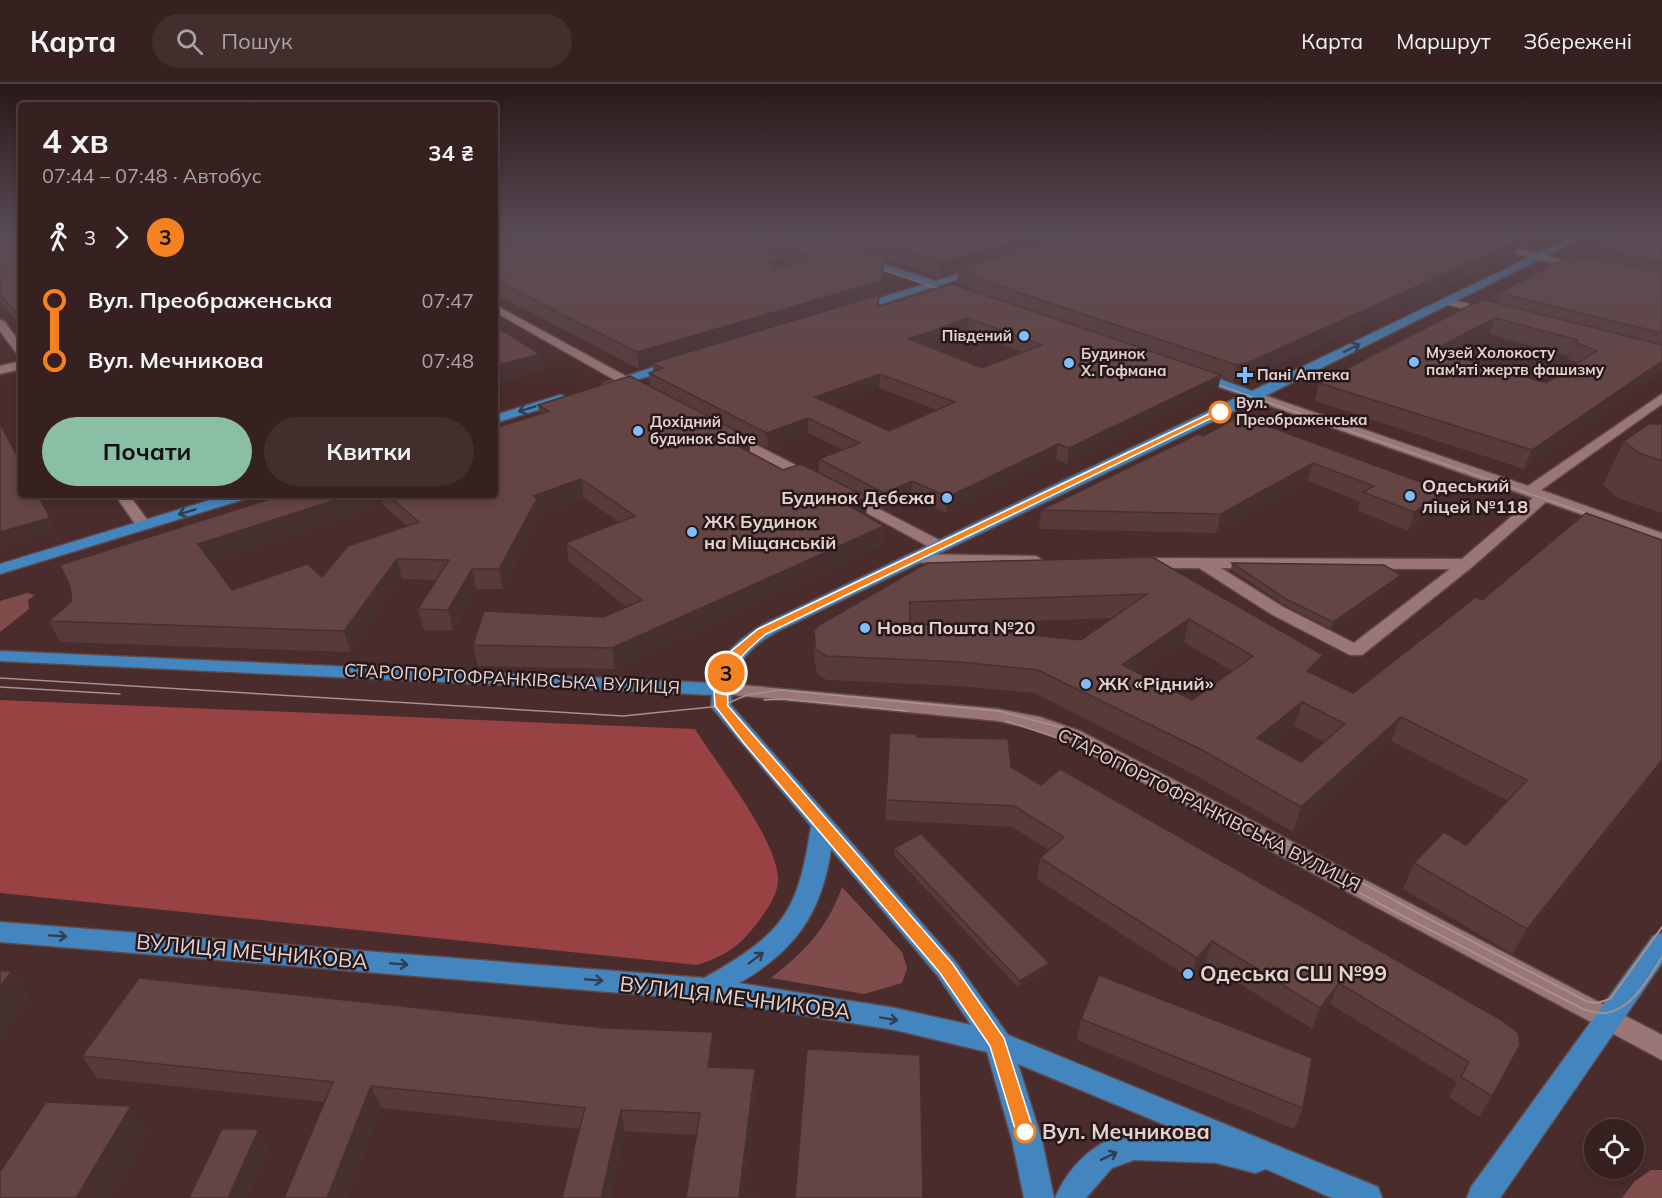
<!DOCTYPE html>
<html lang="uk">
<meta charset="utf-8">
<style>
body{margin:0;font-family:Mulish,sans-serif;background:#422e2d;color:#f1f3f6;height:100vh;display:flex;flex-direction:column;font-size:22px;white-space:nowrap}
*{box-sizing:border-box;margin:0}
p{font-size:20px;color:#aaa3a5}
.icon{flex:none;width:33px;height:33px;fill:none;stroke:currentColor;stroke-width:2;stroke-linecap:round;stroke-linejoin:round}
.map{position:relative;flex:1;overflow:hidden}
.drawer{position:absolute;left:18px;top:18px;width:480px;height:396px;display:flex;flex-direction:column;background:#372120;border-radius:6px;box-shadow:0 3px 9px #0003,0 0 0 2px #513e3e}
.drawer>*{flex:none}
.badge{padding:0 12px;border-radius:20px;font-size:21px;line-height:39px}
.fabs{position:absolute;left:1584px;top:1035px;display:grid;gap:12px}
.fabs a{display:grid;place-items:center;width:60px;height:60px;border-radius:50%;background:#372120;box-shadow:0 3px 9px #0003,0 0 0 2px #513e3e;font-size:30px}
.map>.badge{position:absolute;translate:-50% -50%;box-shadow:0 0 0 3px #fff}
.legs{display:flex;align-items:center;gap:9px;height:66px;padding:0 24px;font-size:20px}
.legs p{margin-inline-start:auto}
.summary{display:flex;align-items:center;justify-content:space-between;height:102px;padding:0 24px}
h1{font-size:33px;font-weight:700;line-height:45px}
.cta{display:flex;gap:12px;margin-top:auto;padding:12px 24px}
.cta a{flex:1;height:69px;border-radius:36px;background:#8abfa5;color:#111;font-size:24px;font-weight:700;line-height:69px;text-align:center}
.cta a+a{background:#422e2d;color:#f1f3f6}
ul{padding:0 24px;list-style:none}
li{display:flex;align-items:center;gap:21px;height:60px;font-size:22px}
li i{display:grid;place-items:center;width:9px;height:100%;margin:0 8px;background:currentColor}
li i::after{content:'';width:15px;height:15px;margin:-8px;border:4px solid;border-radius:50%;background:#372120}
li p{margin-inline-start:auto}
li:first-child i{background:linear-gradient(#0000 50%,currentColor 0)}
li:last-child i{background:linear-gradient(currentColor 50%,#0000 0)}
header{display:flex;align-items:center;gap:36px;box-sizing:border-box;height:84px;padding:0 30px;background:#372120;border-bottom:2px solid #513e3e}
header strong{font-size:28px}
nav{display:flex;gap:33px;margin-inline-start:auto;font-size:21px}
.search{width:420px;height:54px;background:#422e2d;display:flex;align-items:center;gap:15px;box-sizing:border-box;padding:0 21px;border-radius:33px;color:#aaa3a5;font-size:22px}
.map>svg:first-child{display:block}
.green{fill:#804c4b}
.forest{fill:#994244}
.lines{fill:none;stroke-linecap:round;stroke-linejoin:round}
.minor-casing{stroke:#614848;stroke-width:3}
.major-casing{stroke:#614848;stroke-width:3}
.minor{fill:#9a7776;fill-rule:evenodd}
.major{fill:#4385be;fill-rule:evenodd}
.tram-far1{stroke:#a7908f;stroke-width:1.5}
.tram{stroke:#a7908f;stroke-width:2}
.wall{fill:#573b3a;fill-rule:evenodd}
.shaded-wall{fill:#473030}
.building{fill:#654544;stroke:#473030;stroke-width:1.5;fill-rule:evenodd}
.oneway{stroke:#303e52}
.line-1{fill:#f58220;stroke:#fff;stroke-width:1.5}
.poi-dot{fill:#80bdfa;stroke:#261818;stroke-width:2}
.stop-1-dot{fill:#fff;stroke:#f58220;stroke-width:3}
.labels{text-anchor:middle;stroke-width:5;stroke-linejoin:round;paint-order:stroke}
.far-poi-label{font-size:15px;font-weight:bold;fill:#e5d1d0;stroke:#261818;text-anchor:start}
.far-stop-label{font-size:15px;font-weight:bold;fill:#e5d1d0;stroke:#261818;text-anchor:start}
.poi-label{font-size:18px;font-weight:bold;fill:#e5d1d0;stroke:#261818;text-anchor:start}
.street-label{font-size:18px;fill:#e5d1d0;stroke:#261818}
.near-street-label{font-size:21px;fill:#e5d1d0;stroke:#261818}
.near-poi-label{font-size:21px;font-weight:bold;fill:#e5d1d0;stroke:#261818;text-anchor:start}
.near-stop-label{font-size:21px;font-weight:bold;fill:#e5d1d0;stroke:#261818;text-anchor:start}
</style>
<header>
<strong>Карта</strong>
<div class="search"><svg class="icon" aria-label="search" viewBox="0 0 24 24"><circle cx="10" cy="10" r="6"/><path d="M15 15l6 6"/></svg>Пошук</div>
<nav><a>Карта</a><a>Маршрут</a><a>Збережені</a></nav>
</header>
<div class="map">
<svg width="1662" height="1114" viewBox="0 0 1662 1114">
<rect width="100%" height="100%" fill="#492c2b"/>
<g class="green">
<path d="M27,509L35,511L28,516L29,525L0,548V517Z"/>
<path d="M842,803L902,868L907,884L902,899L864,910L771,894C805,867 827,845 842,803Z"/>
<path d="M1651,1086H1662V1114H1622L1634,1098Z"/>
</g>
<path class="forest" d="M0,616L695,645C716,679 780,759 778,797C777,813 767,825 758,838C740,862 726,872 697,881L0,809Z"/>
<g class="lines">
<defs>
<g id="minor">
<path d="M1033,150H1048L1075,160L1070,163Z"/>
<path d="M1491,159L1584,180L1589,183L1584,186L1488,164V160Z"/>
<path d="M1445,214L1493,226L1494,228L1489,231L1441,219L1440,217Z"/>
<path d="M495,221L644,302L646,305L640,309L636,308L495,228Z"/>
<path d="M0,236L4,237L21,260V271L17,270L0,247Z"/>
<path d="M21,277V285L0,290V282Z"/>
<path d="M1255,308L1528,402L1662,310V320L1541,406L1662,449V459L1546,418L1472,483L1362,571H1350L1271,530L1199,484H1139L1131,479L1139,474L1462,475L1533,414L1251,315L1249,312ZM1221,484L1450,485L1354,559L1283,523Z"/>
<path d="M729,347L815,391L817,394L815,397H805L724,354L722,351Z"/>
<path d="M846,408L945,459L947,462L939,467L933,465L841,415L839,412L841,409Z"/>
<path d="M115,411H129L151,441L148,444H138Z"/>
<path d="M911,470L1036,472L1044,477L1036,482L905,478L903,475L905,472Z"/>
<path d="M720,599L998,625L1040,633L1080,647L1662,951V976L1066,657L1029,644L998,637L713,609L710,605L713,601Z"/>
</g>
<g id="major">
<path d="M1578,150H1590L1259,315L776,548C745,566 731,584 731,621L955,877L1008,951L1378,1103L1382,1114H1332L1266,1085L1255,1089L1216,1079L1134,1076L1112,1084L1086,1114H1055C1069,1081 1098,1053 1135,1048C1151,1046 1170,1049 1187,1050L1018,980L1042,1056L1054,1114H1024L1012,1056L987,968L895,946L707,916L0,858V838L704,894C782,850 798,830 811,742L714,626L711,622L712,611L0,577V567L713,599C719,571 740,554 764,540L1242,311L1193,294V288H1201L1252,307ZM831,765L937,891L971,941L895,924L739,899C795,867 822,829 831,765Z"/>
<path d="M860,172L935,197L979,184L984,187L856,228L851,225L852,223L925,200L857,177V173Z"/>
<path d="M675,276L679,277V283L609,304L603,300Z"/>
<path d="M560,311L564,312V318L495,339V331Z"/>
<path d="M227,411H250L248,414L0,490V480Z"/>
<path d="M1662,849V879L1500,1114H1467L1471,1103L1653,852Z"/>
</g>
</defs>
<use href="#minor" class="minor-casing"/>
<use href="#major" class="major-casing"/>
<use href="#minor" class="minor"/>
<use href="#major" class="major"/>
<g class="tram-far1">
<path d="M866,180L954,210"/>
<path d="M1204,296L1662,456"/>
<path d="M0,594L623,632L721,622L747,611L780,606L998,627L1071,646L1400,819"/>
<path d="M0,603L120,610"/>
<path d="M764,616L783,615L907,627"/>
<path d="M1006,637L1070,658L1379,819"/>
</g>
<g class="tram">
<path d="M1376,818L1583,925C1590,927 1599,930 1606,929C1633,925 1649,893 1662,873"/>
<path d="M1397,818L1588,918L1597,919L1610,915L1662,843"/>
</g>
</g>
<g class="wall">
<path d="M0,150H21V242L0,218Z"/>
<path d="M495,150H1053V157L1064,154L1056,150H1558L1528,164L1517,162L1514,171L1248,294L1233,298L1220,294L1218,305L1067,380L1056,375L946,429L911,412L884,425L867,416L866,432L884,442L883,461L615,585L478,582L473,561L604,533L627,523L569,478L566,459L619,438L584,414L540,430V434L503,505H476L453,547L424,546L418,525L437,496L402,495L350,568L60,558L49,537L283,411H495L540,330L538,321L650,302L649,289L653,287V281L639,285L495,210ZM807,151L816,154L807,156ZM885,174L941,194L958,188L957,199L968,203V206L879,223V212H880L883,178H884ZM785,178L791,180L785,182ZM967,247L1023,268L982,284L926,262ZM879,304L937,326L889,347L832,321ZM808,349L843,366L819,375V389L783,386L750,369L749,354L768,364ZM383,421L407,442L322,493L232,506L211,478Z"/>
<path d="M1611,150H1662V288L1524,385L1315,317L1319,299L1496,219L1499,209L1596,177L1605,154ZM1489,250L1569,272L1568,275L1578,279L1546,299L1450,271Z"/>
<path d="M1240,332L1439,425L1408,447L1358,427L1360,418L1308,397L1216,449L1039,445L1041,426L1203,352Z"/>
<path d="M1662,340V429L1618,414L1603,401L1624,357Z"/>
<path d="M145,411H176L164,415L147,413Z"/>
<path d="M1662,456V682L1512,870L1403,805L1414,779L1466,761L1508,717L1391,657L1293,748L1197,692L1035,609L958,602L827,596L817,590L814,571V547L927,479L1152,473L1317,592L1353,609L1482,516ZM1113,534L1081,556L927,541L951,540ZM1184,558L1232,587L1192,616L1139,590ZM1294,642L1324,658L1301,678L1271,661Z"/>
<path d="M1232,479L1399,497L1331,545L1284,521L1231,485Z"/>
<path d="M890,649L917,653L1011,683L1041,701L1503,937L1492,1012L1479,1033L1449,1013L1457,998L1330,920L1312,945L1205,878L1191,895L1037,795L1040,774L1049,766L1012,743L885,736Z"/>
<path d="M894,764L1048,886L1019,904L894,771Z"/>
<path d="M1081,935L1303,1024L1294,1045L1077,956Z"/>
<path d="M715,970L713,983L756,1007L743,1113L686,1114L696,1051L579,1045L381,1024L347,1114H284L325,1018L97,994L82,972Z"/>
</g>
<g class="shaded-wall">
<path d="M0,150H17L21,159L0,161Z"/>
<path d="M516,150H579L495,170V155Z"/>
<path d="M798,150H807V161L792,166L788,154Z"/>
<path d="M1037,150H1053L1052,159L958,184V188L941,194L942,179Z"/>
<path d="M1533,150H1558L1528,164Z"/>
<path d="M1519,156L1514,171L1248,294L1233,298L1237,281Z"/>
<path d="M785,174V189L773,193V178Z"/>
<path d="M884,174L883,189L880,212H879V223L652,279L653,281L639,285L637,268Z"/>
<path d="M968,234L967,247L908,269L909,255Z"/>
<path d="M1495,234L1489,250L1428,283L1433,266Z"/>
<path d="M540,270L543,287L495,300V282Z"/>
<path d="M1662,277V288L1524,385L1532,366Z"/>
<path d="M880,290L879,304L815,328V313Z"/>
<path d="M1221,291L1218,305L1067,380L1069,364Z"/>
<path d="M808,334V349L768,364L767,349Z"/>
<path d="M749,353L750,371L732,359Z"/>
<path d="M1058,360L1056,375L946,429L948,413Z"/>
<path d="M1313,379L1308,397L1216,449L1221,430Z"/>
<path d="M581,395L584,414L540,430V434L503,505L499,485L533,412Z"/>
<path d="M912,397L911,412L884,425V409Z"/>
<path d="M1445,407L1439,425L1408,447L1414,428Z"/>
<path d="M162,411H176L164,415Z"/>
<path d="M351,411H381L383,421L205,480L198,460Z"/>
<path d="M867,413L866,432L848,421Z"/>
<path d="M50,434L57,447L0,464V448Z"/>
<path d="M884,442L883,461L615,585L612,564Z"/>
<path d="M397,475L402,495L350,568L344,547Z"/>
<path d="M472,485L476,505L453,547L448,526Z"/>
<path d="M1401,491L1399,497L1331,545L1333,538Z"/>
<path d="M1189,535L1184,558L1118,605L1122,581Z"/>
<path d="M1323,571L1316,595L1307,587Z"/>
<path d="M1302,618L1294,642L1250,678L1257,654Z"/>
<path d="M1401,633L1391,657L1293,748L1301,723Z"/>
<path d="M1662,676V682L1512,870L1527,845Z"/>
<path d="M1212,857L1205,878L1191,895L1197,874Z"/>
<path d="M1049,879L1048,886L1019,904L1020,897Z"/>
<path d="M12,887L31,914L0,957V903Z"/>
<path d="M1339,899L1330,920L1312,945L1320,924Z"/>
<path d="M713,948L715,970L710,1005L708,983Z"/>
<path d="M755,985L756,1007L743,1114H739Z"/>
<path d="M371,1002L381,1024L347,1114H327Z"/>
<path d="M131,1022L149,1049L112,1114H76Z"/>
<path d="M621,1026L625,1048L611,1114H601Z"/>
<path d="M259,1045L270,1064L248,1114H228Z"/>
</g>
<g class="building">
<path d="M17,150H21V234L0,210V156L15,155Z"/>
<path d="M495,150H516L495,155Z"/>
<path d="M552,150H798L788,154L794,160L822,153L884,174L881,197L637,268L495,196V164ZM744,151H752L808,172L809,175L773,185V178L785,174L743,158Z"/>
<path d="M845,150H1037L942,179L885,160V164Z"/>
<path d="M1075,150H1492L1519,156L1252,277L1237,281L969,192L975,190L958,184Z"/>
<path d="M1613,150H1662V179L1601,165L1605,154Z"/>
<path d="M1570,172L1597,177L1598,174L1662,188V249L1499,209Z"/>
<path d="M952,200L1221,291L1069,364L1058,360L948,413L912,397L884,409L819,375L860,359L808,334L767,349L649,289L663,284L652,279L879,211L878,223ZM968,234L1042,261L982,284L909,255ZM880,290L955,318L889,347L815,313Z"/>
<path d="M1485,216L1662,261V277L1532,366L1319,299L1472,220ZM1495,234L1578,256L1575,258L1597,267L1546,299L1433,266Z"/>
<path d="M495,242L540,270L495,282Z"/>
<path d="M630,292L749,353L732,359L783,386L801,380L867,413L848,421L884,442L612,564L473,561L484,527L604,533L642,516L566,459L635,432L581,395L533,412L537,415L499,485H472L448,526L418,525L449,476L397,475L344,547L49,537L72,517L70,502L60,481L283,411H351L198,460L232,506L307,480L322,493L348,462L419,438L388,411H495V344L549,327L538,321Z"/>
<path d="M1240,332L1445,407L1414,428L1363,408L1374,402L1313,379L1221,430L1041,426L1198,350L1203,352Z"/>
<path d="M0,340L21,379V411H38L50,434L0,448Z"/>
<path d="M1649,340H1662V377L1639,369L1624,357Z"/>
<path d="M1586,429L1662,456V676L1527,845L1414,779L1444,748L1466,761L1527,696L1401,633L1301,723L1204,667L1038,586L960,578L827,572L816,566L814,547L819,541L927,479L1152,473L1323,571L1307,587L1353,609L1476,513L1482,516ZM1147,510L1081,556L910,539V518ZM1189,535L1253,572L1192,616L1122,581ZM1302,618L1345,640L1301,678L1257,654Z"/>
<path d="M1232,479L1384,481L1401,491L1333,538L1286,515Z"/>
<path d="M890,649L916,650L917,653L1008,655L1011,683L1041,701L1060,685L1503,937L1518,949L1520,961L1492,1012L1461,993L1469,978L1339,899L1320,924L1212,857L1197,874L1040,774L1064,753L1014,722L886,716Z"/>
<path d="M921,750L1049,879L1020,897L894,764Z"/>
<path d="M0,887H12L0,903Z"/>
<path d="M1099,891L1312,974L1303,1024L1081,935Z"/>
<path d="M139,894L605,944L713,948L708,983L755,985L739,1113L767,1114H686L700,1029L621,1026L601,1114H562L585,1024L371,1002L327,1114H284L333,998L82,972Z"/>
<path d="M807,965L920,971L923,1114H795Z"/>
<path d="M46,1018L131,1022L76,1114H0V1088Z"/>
<path d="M222,1045H259L228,1114H189Z"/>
</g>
<defs><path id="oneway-shaft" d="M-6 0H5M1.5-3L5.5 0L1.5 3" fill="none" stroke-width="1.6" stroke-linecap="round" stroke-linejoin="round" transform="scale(1.5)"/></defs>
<g class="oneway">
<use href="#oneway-shaft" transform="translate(1352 264) rotate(-26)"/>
<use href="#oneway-shaft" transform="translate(527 325) rotate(163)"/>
<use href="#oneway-shaft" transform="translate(187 428) rotate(163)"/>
<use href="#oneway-shaft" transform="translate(58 852) rotate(4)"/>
<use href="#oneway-shaft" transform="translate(756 874) rotate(-37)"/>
<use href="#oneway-shaft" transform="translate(399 880) rotate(5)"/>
<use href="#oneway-shaft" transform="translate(594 896) rotate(5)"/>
<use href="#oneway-shaft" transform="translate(889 935) rotate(10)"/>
<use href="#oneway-shaft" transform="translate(1109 1072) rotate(-26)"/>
</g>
<linearGradient id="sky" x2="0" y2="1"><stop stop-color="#281818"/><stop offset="0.49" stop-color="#594b55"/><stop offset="1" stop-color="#594b55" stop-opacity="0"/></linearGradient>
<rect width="1662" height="306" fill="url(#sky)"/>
<path class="line-1" d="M1217,326L1224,328L766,550C740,571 725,585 728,622L952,879L1004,954L1034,1048L1032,1054L1025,1057L1018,1054L1016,1048L990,962L940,889L743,658L715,622L714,606L730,568L758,545Z"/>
<g class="poi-dot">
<circle cx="1024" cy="252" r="6"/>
<circle cx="1414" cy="278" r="6"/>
<circle cx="1069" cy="279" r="6"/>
<path d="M1242 282h6v6h6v6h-6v6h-6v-6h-6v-6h6z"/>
<circle cx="638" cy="347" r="6"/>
<circle cx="1410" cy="412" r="6"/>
<circle cx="947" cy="414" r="6"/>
<circle cx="692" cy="448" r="6"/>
<circle cx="865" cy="544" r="6"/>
<circle cx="1086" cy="600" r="6"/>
<circle cx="1188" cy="890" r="6"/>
</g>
<g class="stop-1-dot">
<circle cx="1220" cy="328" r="10"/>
<circle cx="1025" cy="1048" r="10"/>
</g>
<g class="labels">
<g class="far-poi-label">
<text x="1012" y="257" text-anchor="end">Південий</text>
<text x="1426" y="274">Музей Холокосту<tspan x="1426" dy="17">пам'яті жертв фашизму</tspan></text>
<text x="1081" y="275">Будинок<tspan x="1081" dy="17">Х. Гофмана</tspan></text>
<text x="1257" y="296">Панi Аптека</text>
<text x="650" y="343">Дохідний<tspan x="650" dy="17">будинок Salve</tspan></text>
</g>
<g class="far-stop-label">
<text x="1236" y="324">Вул.<tspan x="1236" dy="17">Преображенська</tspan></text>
</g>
<g class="poi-label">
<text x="1422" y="408">Одеський<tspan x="1422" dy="21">ліцей №118</tspan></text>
<text x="935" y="420" text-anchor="end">Будинок Дєбєжа</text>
<text x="704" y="444">ЖК Будинок<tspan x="704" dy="21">на Міщанській</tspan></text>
<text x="877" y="550">Нова Пошта №20</text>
<text x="1098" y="606">ЖК «Рідний»</text>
</g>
<g class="street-label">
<text transform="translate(512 595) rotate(3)" y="6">СТАРОПОРТОФРАНКІВСЬКА ВУЛИЦЯ</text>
<text transform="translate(1209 726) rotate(27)" y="6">СТАРОПОРТОФРАНКІВСЬКА ВУЛИЦЯ</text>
</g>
<g class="near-street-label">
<text transform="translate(252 868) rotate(5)" y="7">ВУЛИЦЯ МЕЧНИКОВА</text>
<text transform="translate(735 914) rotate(7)" y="7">ВУЛИЦЯ МЕЧНИКОВА</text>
</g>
<g class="near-poi-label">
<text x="1200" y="897">Одеська СШ №99</text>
</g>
<g class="near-stop-label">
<text x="1042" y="1055">Вул. Мечникова</text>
</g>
</g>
</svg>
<div class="fabs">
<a><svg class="icon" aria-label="locate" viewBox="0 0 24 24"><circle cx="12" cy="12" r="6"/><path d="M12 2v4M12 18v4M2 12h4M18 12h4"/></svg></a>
</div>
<b class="badge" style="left:726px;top:589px;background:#f58220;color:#111">3</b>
<section class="drawer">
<div class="summary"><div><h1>4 хв</h1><p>07:44 – 07:48 · Автобус</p></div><b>34 ₴</b></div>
<div class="legs"><svg class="icon" aria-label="walk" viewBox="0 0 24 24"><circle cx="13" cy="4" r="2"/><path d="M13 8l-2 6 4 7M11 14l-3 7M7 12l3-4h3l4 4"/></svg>3<svg class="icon" aria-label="forward" viewBox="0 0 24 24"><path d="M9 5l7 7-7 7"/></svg><b class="badge" style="background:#f58220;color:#111">3</b></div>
<ul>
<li><i style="color:#f58220"></i><b>Вул. Преображенська</b><p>07:47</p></li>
<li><i style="color:#f58220"></i><b>Вул. Мечникова</b><p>07:48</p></li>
</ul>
<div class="cta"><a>Почати</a><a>Квитки</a></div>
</section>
</div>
